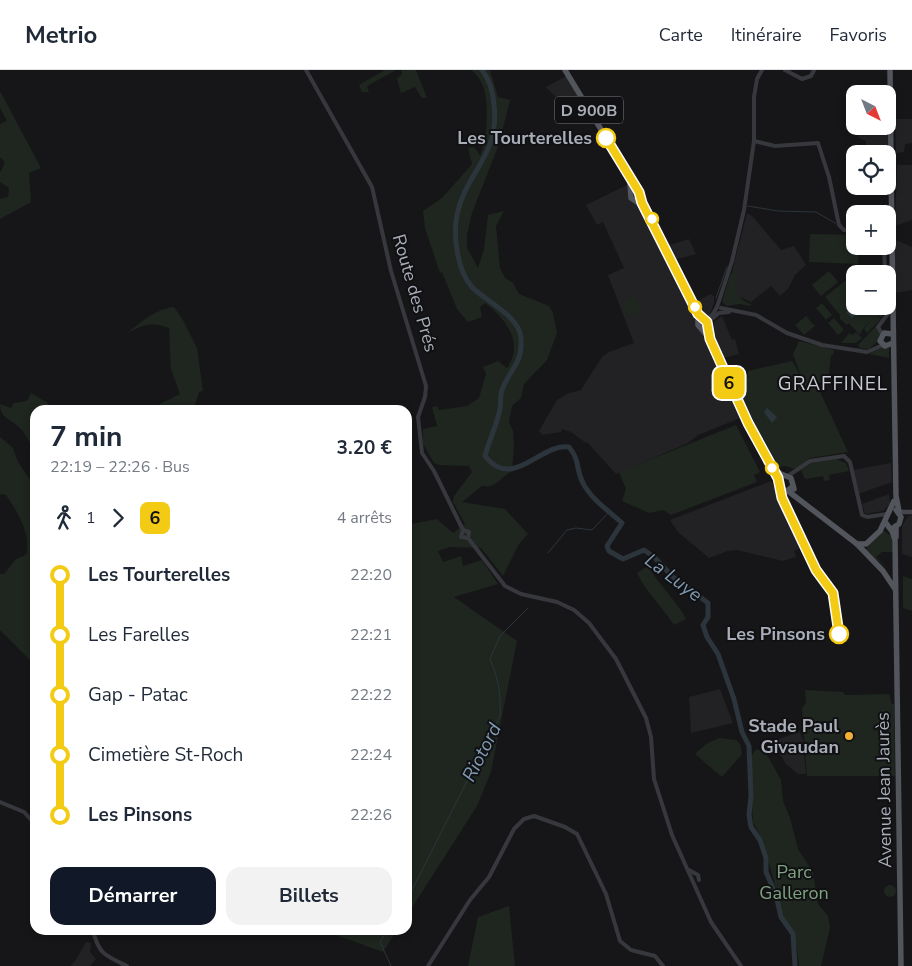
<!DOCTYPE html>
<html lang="fr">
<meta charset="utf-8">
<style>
body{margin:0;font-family:"Nunito Sans",sans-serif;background:#f2f2f3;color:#1f2937;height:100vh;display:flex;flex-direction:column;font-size:19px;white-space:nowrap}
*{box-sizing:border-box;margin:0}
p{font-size:16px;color:#747a83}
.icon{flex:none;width:28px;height:28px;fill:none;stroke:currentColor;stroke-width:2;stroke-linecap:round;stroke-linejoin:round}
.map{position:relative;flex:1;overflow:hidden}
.drawer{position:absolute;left:30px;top:335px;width:382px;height:530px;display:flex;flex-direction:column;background:#fff;border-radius:15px;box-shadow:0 2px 8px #0003}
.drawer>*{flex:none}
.badge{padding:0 10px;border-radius:8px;font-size:18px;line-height:32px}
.needle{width:32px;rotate:138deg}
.buttons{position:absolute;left:846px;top:15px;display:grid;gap:10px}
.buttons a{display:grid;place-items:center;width:50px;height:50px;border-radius:10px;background:#fff;box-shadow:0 2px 8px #0003;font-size:25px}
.map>.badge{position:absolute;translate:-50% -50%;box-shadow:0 0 0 2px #fff}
.legs{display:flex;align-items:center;gap:8px;height:55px;padding:0 20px;font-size:16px}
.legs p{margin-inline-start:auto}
.summary{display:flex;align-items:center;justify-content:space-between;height:85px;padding:0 20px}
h1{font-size:28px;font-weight:700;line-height:38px}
.primary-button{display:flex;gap:10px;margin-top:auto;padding:10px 20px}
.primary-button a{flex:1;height:58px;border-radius:15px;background:#111827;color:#fff;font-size:20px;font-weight:700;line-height:58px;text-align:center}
.primary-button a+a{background:#f2f2f3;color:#1f2937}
ul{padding:0 20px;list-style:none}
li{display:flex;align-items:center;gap:18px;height:60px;font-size:19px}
li i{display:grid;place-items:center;width:8px;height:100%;margin:0 6px;background:currentColor}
li i::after{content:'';width:12px;height:12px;margin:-6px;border:4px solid;border-radius:50%;background:#fff}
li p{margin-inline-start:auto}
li:first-child i{background:linear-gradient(#0000 50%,currentColor 0)}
li:last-child i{background:linear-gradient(currentColor 50%,#0000 0)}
header{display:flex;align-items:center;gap:30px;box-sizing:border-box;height:70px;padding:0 25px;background:#fff;border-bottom:1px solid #e0e1e3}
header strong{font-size:24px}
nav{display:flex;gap:28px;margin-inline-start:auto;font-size:18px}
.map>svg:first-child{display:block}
.built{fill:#222225}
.green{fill:#1e261f}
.water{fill:#2c353c}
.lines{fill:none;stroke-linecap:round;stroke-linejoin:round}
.stream{stroke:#2c353c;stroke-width:1}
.river{stroke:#2c353c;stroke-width:5}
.tertiary{stroke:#37383d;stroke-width:4}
.secondary{stroke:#45474d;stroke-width:4.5}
.primary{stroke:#53555c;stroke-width:5.5}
.line-1-casing{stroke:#fff;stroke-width:11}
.line-1{stroke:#f3ca14;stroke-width:8}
.stop-1-dot{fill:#fff;stroke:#f3ca14;stroke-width:2.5}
.poi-dot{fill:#f2b134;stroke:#111113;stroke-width:2}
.labels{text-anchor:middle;stroke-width:4;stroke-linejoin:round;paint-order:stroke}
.shield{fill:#111113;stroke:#7b7e86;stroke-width:1}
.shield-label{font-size:16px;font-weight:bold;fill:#a8adb8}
.stop-label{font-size:18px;font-weight:bold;fill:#a8adb8;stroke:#111113;text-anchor:end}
.street-label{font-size:18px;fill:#a8adb8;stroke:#111113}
.poi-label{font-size:18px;font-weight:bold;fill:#a8adb8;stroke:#111113;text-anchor:end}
.park-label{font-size:18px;fill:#7fa381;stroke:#111113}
.neighbourhood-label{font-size:19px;letter-spacing:1px;fill:#c9ccd4;stroke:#111113}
.water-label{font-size:19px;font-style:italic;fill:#7f9bb3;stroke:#111113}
</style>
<header>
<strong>Metrio</strong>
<nav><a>Carte</a><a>Itinéraire</a><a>Favoris</a></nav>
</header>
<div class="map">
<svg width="912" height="896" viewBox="0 0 912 896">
<rect width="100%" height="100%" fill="#161618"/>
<g class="built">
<path d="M566,6L585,37L580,40L554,25L546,17Z"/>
<path d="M888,25V101V84H866V71L859,68L848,42H855V56H888Z"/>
<path d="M895,49H912V73L905,74L904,82L896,83Z"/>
<path d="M897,95H912V150L895,156Z"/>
<path d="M629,114L628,127L636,133L643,144L700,260L709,272L743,347L698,365L688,373L616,404L587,372L586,373L571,362L562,359L561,362L542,365L539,361L557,330L569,323L581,320L602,287L609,282L634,273L608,205L624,198L603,152L597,155L586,135Z"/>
<path d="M747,143L752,146L781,180L794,176L806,195L795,205L788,219L780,226L771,216L751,232L727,221Z"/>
<path d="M689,169L696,184L674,190L667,176Z"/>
<path d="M896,170L912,177V220L895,223L894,180Z"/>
<path d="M710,224L714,226V233L710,244L706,246L696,232Z"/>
<path d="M722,246L732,270L735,269L739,284L723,288L711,261L714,252Z"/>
<path d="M891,393L892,412L858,424L853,400Z"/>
<path d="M771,411L803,477L794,481L796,487L783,491L737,480L728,481L709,488L678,462L670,450Z"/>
<path d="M889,424L890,434L883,441L865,444L862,434Z"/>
<path d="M912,445V487L902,484V456L908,446Z"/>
<path d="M720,619L733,653L691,663L689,627Z"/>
<path d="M800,662L803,670L806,704H798L786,694L772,671Z"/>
<path d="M86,872L91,873L90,882L96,889L90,896H70L74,893Z"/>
</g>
<g class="green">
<path d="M385,0H396L367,16L369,22H362L359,15Z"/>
<path d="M401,0H416L427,28H422L415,17L401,23L397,9L402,4Z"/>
<path d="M472,0H490L498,27L510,30L499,74L472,143L467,165V178L478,198L484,179L488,145L504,141L496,156L500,198L505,208L513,213L519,224L549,236L553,243L557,263L547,290L524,314L521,328L512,336L509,352L513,361L514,375L512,401C501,407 495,419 482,416L462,432L505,439L528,464L519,474L503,506L481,478L450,477L438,481L443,492L461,486L463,496L482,490L498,514L454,527L517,571L491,702L477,736L408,844V471H411V454L437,449L453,463L465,454L453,432L454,426L472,402L469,396L440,395L434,393L423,374V359L437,356L432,337L437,336L439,340L467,336L479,328L486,304L483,297L498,291L507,298C525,273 505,248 485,233L480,237L482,247L468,252L457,239L442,202L440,203L425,158L423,141L442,128L472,94L468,78L474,77L480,85C488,71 489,32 483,16C481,10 476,5 472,0Z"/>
<path d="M0,21L41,98L29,103L31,132L0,149V129L8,127L9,118L0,112V103L5,92L0,87V54L7,51L0,38Z"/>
<path d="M810,164L855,165V176H859L858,194L809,192Z"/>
<path d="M737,199L739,202C730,215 736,229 751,234L750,236L740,234L727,236L722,232L730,205Z"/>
<path d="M829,201L838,212L821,226L812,215Z"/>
<path d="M882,201V204H855V236L884,238L882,248L877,245L881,249L867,263L864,259L871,250L862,260L860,265L849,253L847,255L840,249V245L825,227L856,202Z"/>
<path d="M635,225L642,240L628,248L622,233Z"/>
<path d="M822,233L832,245L826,250L816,238Z"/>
<path d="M174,237L183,250L197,278L203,321L199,322L193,340H157L156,336L180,324L171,299L169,258C151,251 142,255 126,264C140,253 155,239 174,237Z"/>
<path d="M806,246L815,256L804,265L795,255Z"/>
<path d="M834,248L844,260L838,265L828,253Z"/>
<path d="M877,255V259L881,264L879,270L869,279L860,278L858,275Z"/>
<path d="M856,262L862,268L856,273H841L849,263L852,265Z"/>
<path d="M799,271L834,280L833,285H831L828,312L816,313L848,382L810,388L795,399L785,396L779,397L765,378L733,311L748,307V301L792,291L801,306L793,284Z"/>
<path d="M882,277L889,278V288L869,284Z"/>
<path d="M31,323L48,333L51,340H35V381C31,375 27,367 22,360C13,350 0,349 0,334L11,338L14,333L27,331Z"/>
<path d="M736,355L760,402L754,405L757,412L671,445L663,440L649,443L622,431L626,419L619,402Z"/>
<path d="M0,367L13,378L18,392L35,417V595L0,560V504H4L16,489L26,485C32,465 17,441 6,425L0,424Z"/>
<path d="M836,389L846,393L849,401L829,405L830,410L824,411L823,406L805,409L801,400L810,393Z"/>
<path d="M883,460L892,467L893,482H882L876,487L887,498L866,481L868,475Z"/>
<path d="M648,496C659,515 676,530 686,549L674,555C661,535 648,525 637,503Z"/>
<path d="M903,506L912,509V541L903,538Z"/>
<path d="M805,620L843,622L845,625L889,624L892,634H894L895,706H807L802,638L806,633Z"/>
<path d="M719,668L736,670L740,674L742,684L722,707L695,684L706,674Z"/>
<path d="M756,679L763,681L769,688L781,710L783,731L790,748L798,779L813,802L818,834L828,846L830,858L821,896H799L795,864L784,848L763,771L753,752L750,699L752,685Z"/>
<circle cx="890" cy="821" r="6"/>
<path d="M509,836L515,896H468L478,847Z"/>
<path d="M322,860H397L383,882Z"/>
</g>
<g class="water">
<path d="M855,234V236H864L852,248L846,242Z"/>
<path d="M767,338L777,347L772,353L764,342Z"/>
</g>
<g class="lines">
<g class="stream">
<path d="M748,136L778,141L816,142L835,153"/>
<path d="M716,228L727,197"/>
<path d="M548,483L567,460L576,458L592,460L610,441"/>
<path d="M408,828L500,646C501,625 499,610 490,589L500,566L528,538"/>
<path d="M388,860L380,872L391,896"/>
</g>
<path class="river" d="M482,0C490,10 493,22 494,35C500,86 465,103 457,145C453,165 457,201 472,217C486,232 519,245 521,268C523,294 510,298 502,320C500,326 501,333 500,339C497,355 489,370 485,386C513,422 541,372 569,377C581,392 575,398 583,413C591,429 609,441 622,453L607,476L609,481L623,489L644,480L654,487L673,507L708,533V547L703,555L707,567L718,584L734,629L742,662L749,676L751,726L749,745L751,757L760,770L766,788V802L776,825L781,847L793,864L795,896"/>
<g class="tertiary">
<path d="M306,0L372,117L391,201L426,316L425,327L418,347L422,383L434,401L463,460"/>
<path d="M785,0L802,9L811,6L814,0"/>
<path d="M754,71L775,76L818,73L829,107L839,155L844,160L855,161"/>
<path d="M884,176L885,204"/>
<path d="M717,237L732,191L744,140L754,71V27L757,9L762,0"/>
<path d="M721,238L756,245L787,263L822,275L867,282L883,275"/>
<path d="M706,250L713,244L717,237"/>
<path d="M707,253L719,243L729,242"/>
<path d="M882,264L878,257L887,245V236"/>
<path d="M788,406L810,391L844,386L850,392L862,445L867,447L887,444"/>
<path d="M463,460L469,462L468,468"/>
<path d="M463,460L461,467L468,468"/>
<path d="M468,468L505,516L521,524L557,532L574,540L589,553L616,589L646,648L651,667L654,709L672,765L711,852L741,896"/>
<path d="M0,732L24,742L35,754"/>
<path d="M689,800L698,805L699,810"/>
<path d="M93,860C98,884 106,886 127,896"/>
<path d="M428,896L470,830L489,807L514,759L524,749L534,746L565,757L577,764L606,824L620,871L631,880L655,886L663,896"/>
</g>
<path class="secondary" d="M900,442H912"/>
<g class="primary">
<path d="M565,0L639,122L642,133L695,237L698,243V255L710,269"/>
<path d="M890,0L892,175"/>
<path d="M630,113L631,128L643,136"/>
<path d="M892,173L896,426L899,441"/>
<path d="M698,243L707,252L710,269L727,309L759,377L778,408L780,418L787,421L793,416"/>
<path d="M892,264L884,263L880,271L885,276L893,273"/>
<path d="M775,399L781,404L791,408L794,419"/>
<path d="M788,421L857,474L883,501L895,519"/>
<path d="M885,452L892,461L895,470L901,896"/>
<path d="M893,458L899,454L901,447L896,440"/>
<path d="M896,467V456"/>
<path d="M857,474H866L880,461L894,431"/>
</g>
</g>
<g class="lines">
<defs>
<path id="line-1" d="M606,68L639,122L642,133L698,244L707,252L710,269L748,353L778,408L782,428L816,500L833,523L839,564"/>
</defs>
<use href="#line-1" class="line-1-casing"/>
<use href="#line-1" class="line-1"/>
</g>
<g class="stop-1-dot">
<circle cx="606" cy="68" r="9"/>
<circle cx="652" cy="149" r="6"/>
<circle cx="695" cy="237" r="6"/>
<circle cx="772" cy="398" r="6"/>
<circle cx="839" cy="564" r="9"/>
</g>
<circle class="poi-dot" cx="849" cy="666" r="5"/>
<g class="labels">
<rect class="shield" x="555" y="26.5" width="68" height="27" rx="4"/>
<g class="shield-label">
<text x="589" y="46">D 900B</text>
</g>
<g class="stop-label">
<text x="592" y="74">Les Tourterelles</text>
<text x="825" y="570">Les Pinsons</text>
</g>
<g class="street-label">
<text transform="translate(415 223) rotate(74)" y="6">Route des Prés</text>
<text transform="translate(884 720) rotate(-91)" y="6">Avenue Jean Jaurès</text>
</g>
<g class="poi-label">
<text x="839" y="662">Stade Paul<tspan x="839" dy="21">Givaudan</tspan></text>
</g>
<g class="park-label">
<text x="794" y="808">Parc<tspan x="794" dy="21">Galleron</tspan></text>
</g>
<g class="neighbourhood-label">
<text x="833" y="320">GRAFFINEL</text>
</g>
<g class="water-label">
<text transform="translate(674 507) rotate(37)" y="7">La Luye</text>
<text transform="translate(481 682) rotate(-63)" y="7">Riotord</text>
</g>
</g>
</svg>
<div class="buttons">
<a><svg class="needle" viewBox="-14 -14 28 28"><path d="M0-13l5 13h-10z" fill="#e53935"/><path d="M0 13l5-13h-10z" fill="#747a83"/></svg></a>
<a><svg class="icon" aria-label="locate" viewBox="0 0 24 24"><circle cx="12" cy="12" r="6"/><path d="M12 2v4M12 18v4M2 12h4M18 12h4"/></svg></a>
<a>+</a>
<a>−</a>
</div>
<b class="badge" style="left:729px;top:313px;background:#f3ca14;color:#111">6</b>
<section class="drawer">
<div class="summary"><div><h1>7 min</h1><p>22:19 – 22:26 · Bus</p></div><b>3.20 €</b></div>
<div class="legs"><svg class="icon" aria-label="walk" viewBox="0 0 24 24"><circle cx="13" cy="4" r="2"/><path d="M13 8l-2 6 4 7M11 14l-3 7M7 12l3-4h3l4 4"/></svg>1<svg class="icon" aria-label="forward" viewBox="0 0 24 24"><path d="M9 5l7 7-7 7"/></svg><b class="badge" style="background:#f3ca14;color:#111">6</b><p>4 arrêts</p></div>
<ul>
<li><i style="color:#f3ca14"></i><b>Les Tourterelles</b><p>22:20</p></li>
<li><i style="color:#f3ca14"></i><span>Les Farelles</span><p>22:21</p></li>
<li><i style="color:#f3ca14"></i><span>Gap - Patac</span><p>22:22</p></li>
<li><i style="color:#f3ca14"></i><span>Cimetière St-Roch</span><p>22:24</p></li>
<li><i style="color:#f3ca14"></i><b>Les Pinsons</b><p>22:26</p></li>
</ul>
<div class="primary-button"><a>Démarrer</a><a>Billets</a></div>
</section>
</div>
